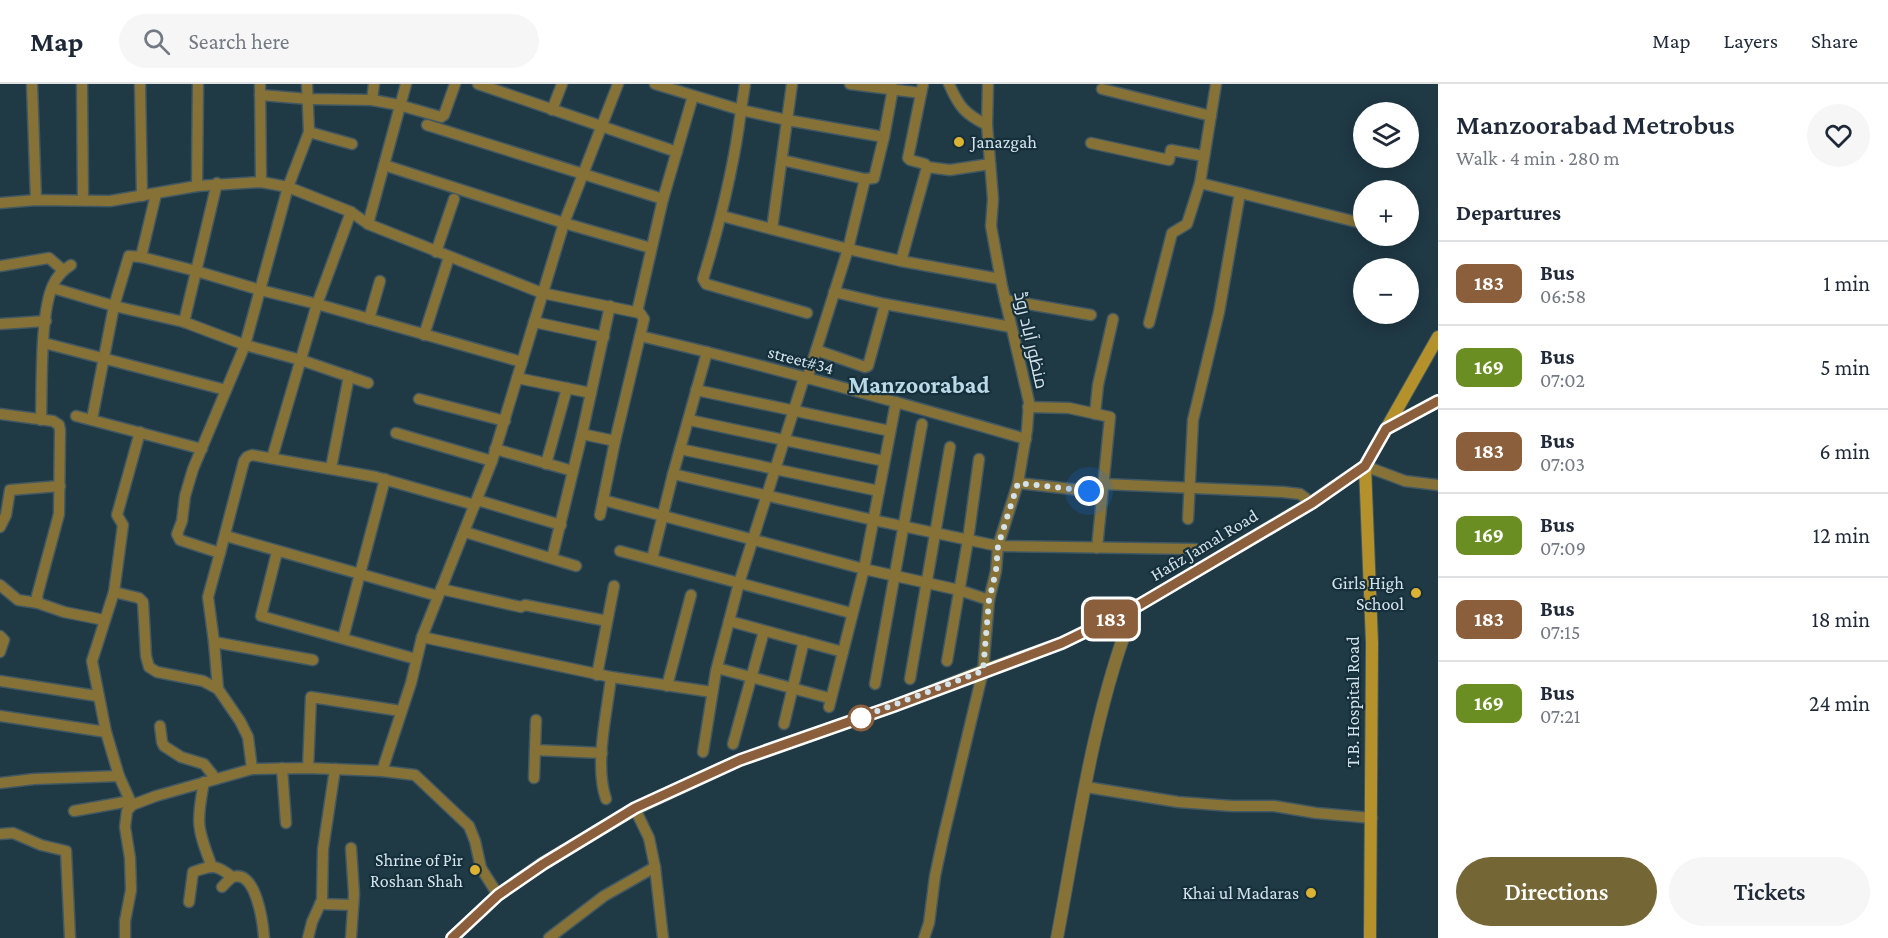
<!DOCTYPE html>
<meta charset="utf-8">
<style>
body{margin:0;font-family:"Crimson Pro",Cairo,serif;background:#f6f6f7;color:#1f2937;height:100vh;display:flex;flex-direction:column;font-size:22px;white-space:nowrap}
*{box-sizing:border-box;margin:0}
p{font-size:20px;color:#747a83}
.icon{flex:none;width:33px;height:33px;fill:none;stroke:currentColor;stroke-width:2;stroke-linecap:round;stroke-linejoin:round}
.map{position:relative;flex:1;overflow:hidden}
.drawer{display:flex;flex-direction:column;background:#fff;width:450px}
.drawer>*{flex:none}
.badge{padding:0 12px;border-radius:9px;font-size:21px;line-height:39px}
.buttons{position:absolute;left:1353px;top:18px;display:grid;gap:12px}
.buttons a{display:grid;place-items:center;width:66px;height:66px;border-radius:50%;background:#fff;box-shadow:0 3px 15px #0003;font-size:30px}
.you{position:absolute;width:30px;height:30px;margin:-15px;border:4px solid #fff;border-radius:50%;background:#1a73e8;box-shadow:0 0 0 9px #1a73e833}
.map>.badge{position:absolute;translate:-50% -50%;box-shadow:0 0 0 3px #fff}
h2{padding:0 18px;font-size:22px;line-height:54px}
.round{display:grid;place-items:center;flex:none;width:63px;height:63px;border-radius:32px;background:#f6f6f7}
.summary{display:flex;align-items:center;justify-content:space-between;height:102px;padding:0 18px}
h1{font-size:28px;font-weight:600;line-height:45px}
.button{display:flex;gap:12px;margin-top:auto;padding:12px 18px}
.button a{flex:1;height:69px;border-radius:36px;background:#746735;color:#fff;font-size:24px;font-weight:600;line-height:69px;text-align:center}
.button a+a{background:#f6f6f7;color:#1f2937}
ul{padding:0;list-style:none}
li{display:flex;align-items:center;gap:18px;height:84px;padding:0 18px;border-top:2px solid #e0e1e3}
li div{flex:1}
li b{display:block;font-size:22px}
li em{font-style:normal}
li .badge{min-width:66px;font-weight:700;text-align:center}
header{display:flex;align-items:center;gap:36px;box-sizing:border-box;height:84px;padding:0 30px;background:#fff;border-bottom:2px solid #e0e1e3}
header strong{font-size:28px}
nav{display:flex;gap:33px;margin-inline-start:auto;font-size:21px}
.search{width:420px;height:54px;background:#f6f6f7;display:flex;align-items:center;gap:15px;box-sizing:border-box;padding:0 21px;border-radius:33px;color:#747a83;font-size:22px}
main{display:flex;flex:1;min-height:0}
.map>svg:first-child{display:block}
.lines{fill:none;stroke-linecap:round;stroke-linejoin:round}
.minor-casing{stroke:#405863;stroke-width:13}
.tertiary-casing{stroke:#405863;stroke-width:14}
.secondary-casing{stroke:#405863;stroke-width:14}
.minor{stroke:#867137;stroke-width:10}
.tertiary{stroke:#867137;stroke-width:12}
.secondary{stroke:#b4912b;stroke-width:12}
.line-casing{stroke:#fff;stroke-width:14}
.line{stroke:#8b5e3c;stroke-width:9}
.walk{stroke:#d4e3eb;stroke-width:6;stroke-dasharray:0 10.8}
.poi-dot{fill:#dcb233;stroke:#152f3b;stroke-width:2}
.stop-dot{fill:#fff;stroke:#8b5e3c;stroke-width:3}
.labels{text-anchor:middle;stroke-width:4.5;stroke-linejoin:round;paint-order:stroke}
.poi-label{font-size:18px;fill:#d4e3eb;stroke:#152f3b;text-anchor:end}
.street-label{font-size:18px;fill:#d4e3eb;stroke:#152f3b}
.district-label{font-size:24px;font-weight:bold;fill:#bad9e8;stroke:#152f3b}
</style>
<header>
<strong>Map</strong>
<div class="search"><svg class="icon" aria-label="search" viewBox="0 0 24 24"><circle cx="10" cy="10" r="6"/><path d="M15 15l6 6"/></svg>Search here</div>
<nav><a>Map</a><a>Layers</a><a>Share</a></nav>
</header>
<main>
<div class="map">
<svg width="1438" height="854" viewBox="0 0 1438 854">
<rect width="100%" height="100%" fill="#1f3945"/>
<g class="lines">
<defs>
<g id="minor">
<path d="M32,0L36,116"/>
<path d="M82,0L83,116"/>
<path d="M140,0L142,112"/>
<path d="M260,0L261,98"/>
<path d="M478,0L677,68"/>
<path d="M655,0L741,26L745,0"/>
<path d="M850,0L921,9"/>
<path d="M923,0L908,74L910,76L925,80L927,83"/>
<path d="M949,0C959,23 965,30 987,41"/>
<path d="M1102,5L1211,32"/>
<path d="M260,11L309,15L372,16L399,21L441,33L444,31L455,0"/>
<path d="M372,16L374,0"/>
<path d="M552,26L562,0"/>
<path d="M427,41L663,115"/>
<path d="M309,48L352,60"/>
<path d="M1091,59L1169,76L1171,66L1204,72"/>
<path d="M782,76L865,95L848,165L901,177L927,83L950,86L990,80"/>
<path d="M384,81L564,139L651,164"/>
<path d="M865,95L874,94L884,53"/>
<path d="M1200,99L1361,139"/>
<path d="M197,102L198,0"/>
<path d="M0,119L36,116L110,117L197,102L261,98L288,103L351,128L368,140L542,209L640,229L644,235L615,357L600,431"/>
<path d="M722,132L848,165L807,295"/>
<path d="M368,140L406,0"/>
<path d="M772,145L792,0"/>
<path d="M436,168L454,115"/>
<path d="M141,173L156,110"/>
<path d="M901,177L1000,195"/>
<path d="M0,182L49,174L63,186"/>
<path d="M53,204L114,222L184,238L245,261L301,276L368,299"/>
<path d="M1005,216L1091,231"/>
<path d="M885,220L1011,243"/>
<path d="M637,228L663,115L693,12"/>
<path d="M807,229L706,200L703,195C720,139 734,84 741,26L787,36L884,53L893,4"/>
<path d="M369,235L380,197"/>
<path d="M184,238L217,99"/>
<path d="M534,238L604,253"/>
<path d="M1149,239L1172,149L1187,140L1200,99L1216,0"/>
<path d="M0,240L46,237"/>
<path d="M424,251L449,173"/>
<path d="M640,252C770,282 898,318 1026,355"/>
<path d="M44,259L226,306"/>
<path d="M816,266L865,283L868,282L885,220L834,208"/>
<path d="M517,294L591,309"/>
<path d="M696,306L890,347"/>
<path d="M419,315L505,337"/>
<path d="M1028,323L1069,324L1110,333L1097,464"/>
<path d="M0,330L53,337L59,341L60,346L59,430L37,512L38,519L64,528L104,536"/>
<path d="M1095,330L1098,301L1113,235"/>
<path d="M76,332L202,365"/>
<path d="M92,335L114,222L129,172L141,173L196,187L260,206L317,220L522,278"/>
<path d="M41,336C42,303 40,228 53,201C57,192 63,186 71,181"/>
<path d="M689,336L884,377"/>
<path d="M396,349L492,377"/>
<path d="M582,350L615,357"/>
<path d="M495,365L573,387"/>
<path d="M680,365L879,407"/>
<path d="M272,374L317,220L351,128"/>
<path d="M546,380L567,304"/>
<path d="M1365,382L1405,397L1438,401"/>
<path d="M331,384L349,292"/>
<path d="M673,390L873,436L998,462L1195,465"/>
<path d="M1018,399L1089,407"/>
<path d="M1104,400L1283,408L1300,410L1312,419"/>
<path d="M477,416L561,441"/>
<path d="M603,416L864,485L959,506L989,516"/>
<path d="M1188,435L1193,336L1219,228L1240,109"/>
<path d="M0,443L6,431L10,406L60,402"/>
<path d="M465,448L576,482"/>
<path d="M226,452L438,512"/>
<path d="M620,467L851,529"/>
<path d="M277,468L261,532L416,575"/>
<path d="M220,469L244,377L247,373L252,371L376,393L475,421"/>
<path d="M552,474L582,350L610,222"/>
<path d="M652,475L673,390L707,268"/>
<path d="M0,501L18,516L38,519"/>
<path d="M441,505L521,523L525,521L607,537"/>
<path d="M114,508L139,514L143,518L146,572L149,583L157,588L203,597L218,605"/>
<path d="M729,537L843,568"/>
<path d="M0,552L4,556L0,568"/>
<path d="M422,553L611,593L712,608"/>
<path d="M343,554L385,395"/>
<path d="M214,558L313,576"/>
<path d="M947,577L968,456L979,375"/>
<path d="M717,584L829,614"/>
<path d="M597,591L614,502"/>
<path d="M910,595L950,363"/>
<path d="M0,597L97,612"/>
<path d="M875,600L922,340"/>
<path d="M667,602L691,511"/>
<path d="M829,623L864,485L896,318"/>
<path d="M0,632L106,648"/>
<path d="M784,640L804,557"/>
<path d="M160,642L162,658L164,662L181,673L204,680L216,695"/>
<path d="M733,660L764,547"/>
<path d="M535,666L602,669"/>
<path d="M703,668L716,587L739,499L804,294"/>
<path d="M282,684L286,739"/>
<path d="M308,684L311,613L401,627"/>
<path d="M252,685L248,653L240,637L218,605L214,558L208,513L220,469L180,456L177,450L182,437L185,412L193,385L245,261L288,103L309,48L307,0"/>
<path d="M382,687L411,599L422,553L492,377L564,139L618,0"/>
<path d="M534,694L536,636"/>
<path d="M204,698C196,739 197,744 212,783"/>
<path d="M0,699L34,695L119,692"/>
<path d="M1086,703L1178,718L1232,722H1274L1316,729L1372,734"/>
<path d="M606,715C594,680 607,630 611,593"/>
<path d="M132,721L119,692L106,648L92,577L114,508L123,441L117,431L140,348"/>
<path d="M635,725L649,754L655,783L663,854"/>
<path d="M74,727L130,717"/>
<path d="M0,750L13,749L41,761L66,767L70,854"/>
<path d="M351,764L354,810L351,854"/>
<path d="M222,803C225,800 229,795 233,793C256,785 263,839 264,854"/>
<path d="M189,818L193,788C212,781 216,780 232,793"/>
<path d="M320,820L353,821"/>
<path d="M125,854V837L131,806L130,774L125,743L127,727L132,721L156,712L252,685L308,684L382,687L415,691L469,742L475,757L481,784L498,811"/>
<path d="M308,854L312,838L322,816L323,765L335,685"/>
<path d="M549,854L604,812L655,783"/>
<path d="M924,854L929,839L935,792L944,750L983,587L989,516L996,487L998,462L1018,399L1027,346L1029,318L1002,202L991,142L993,115L987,41L988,0"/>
</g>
<path id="tertiary" d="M1057,854C1078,743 1093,629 1134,524"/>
<g id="secondary">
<path d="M1387,344L1438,317"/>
<path d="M1365,382L1372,559L1370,854"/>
<path d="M452,854L498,811L543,779L635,725L740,676L894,622L983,587L1062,559L1134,524L1309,420L1365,382L1438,253"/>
</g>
</defs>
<use href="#minor" class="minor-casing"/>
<use href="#tertiary" class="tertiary-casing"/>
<use href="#secondary" class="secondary-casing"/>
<use href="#minor" class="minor"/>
<use href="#tertiary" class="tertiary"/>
<use href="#secondary" class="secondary"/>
</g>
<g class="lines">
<defs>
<path id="line" d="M452,854L498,811L543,780L635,724L740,676L894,622L1062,559L1134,524L1312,419L1365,382L1386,345L1438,317"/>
</defs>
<use href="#line" class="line-casing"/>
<use href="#line" class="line"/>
<path class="walk" d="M861,634H859L983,587L989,516L996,487L998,462L1018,399L1089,407"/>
</g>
<g class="poi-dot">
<circle cx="959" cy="58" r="6"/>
<circle cx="1416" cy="509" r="6"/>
<circle cx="475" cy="786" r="6"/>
<circle cx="1311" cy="809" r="6"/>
</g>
<circle class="stop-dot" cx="861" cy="634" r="12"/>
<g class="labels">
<g class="poi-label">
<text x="971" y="64" text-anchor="start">Janazgah</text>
<text x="1404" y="505">Girls High<tspan x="1404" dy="21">School</tspan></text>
<text x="463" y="782">Shrine of Pir<tspan x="463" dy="21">Roshan Shah</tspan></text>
<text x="1299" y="815">Khai ul Madaras</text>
</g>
<g class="street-label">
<text transform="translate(1031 256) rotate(77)" y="6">منظور آباد روڈ</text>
<text transform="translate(801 276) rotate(15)" y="6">street#34</text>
<text transform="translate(1204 461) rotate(-31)" y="6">Hafiz Jamal Road</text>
<text transform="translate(1353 618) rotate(-90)" y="6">T.B. Hospital Road</text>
</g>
<g class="district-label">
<text x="919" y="309">Manzoorabad</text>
</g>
</g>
</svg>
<div class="buttons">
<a><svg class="icon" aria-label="layers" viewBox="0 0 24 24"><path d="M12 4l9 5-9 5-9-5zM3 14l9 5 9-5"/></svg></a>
<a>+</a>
<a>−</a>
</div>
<div class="you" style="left:1089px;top:407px"></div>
<b class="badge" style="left:1111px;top:535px;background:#8b5e3c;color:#fff">183</b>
</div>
<section class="drawer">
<div class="summary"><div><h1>Manzoorabad Metrobus</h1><p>Walk · 4 min · 280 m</p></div><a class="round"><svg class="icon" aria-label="heart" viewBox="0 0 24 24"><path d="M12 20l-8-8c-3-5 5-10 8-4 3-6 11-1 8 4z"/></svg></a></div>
<h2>Departures</h2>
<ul>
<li><span class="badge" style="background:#8b5e3c;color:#fff">183</span><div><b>Bus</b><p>06:58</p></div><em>1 min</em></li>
<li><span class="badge" style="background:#6b8e23;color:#fff">169</span><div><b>Bus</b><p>07:02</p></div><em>5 min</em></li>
<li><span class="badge" style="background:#8b5e3c;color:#fff">183</span><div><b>Bus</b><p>07:03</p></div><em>6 min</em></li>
<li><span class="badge" style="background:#6b8e23;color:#fff">169</span><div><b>Bus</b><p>07:09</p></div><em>12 min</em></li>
<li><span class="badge" style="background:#8b5e3c;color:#fff">183</span><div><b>Bus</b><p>07:15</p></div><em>18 min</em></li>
<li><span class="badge" style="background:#6b8e23;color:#fff">169</span><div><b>Bus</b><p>07:21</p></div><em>24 min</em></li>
</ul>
<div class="button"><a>Directions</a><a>Tickets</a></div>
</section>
</main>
